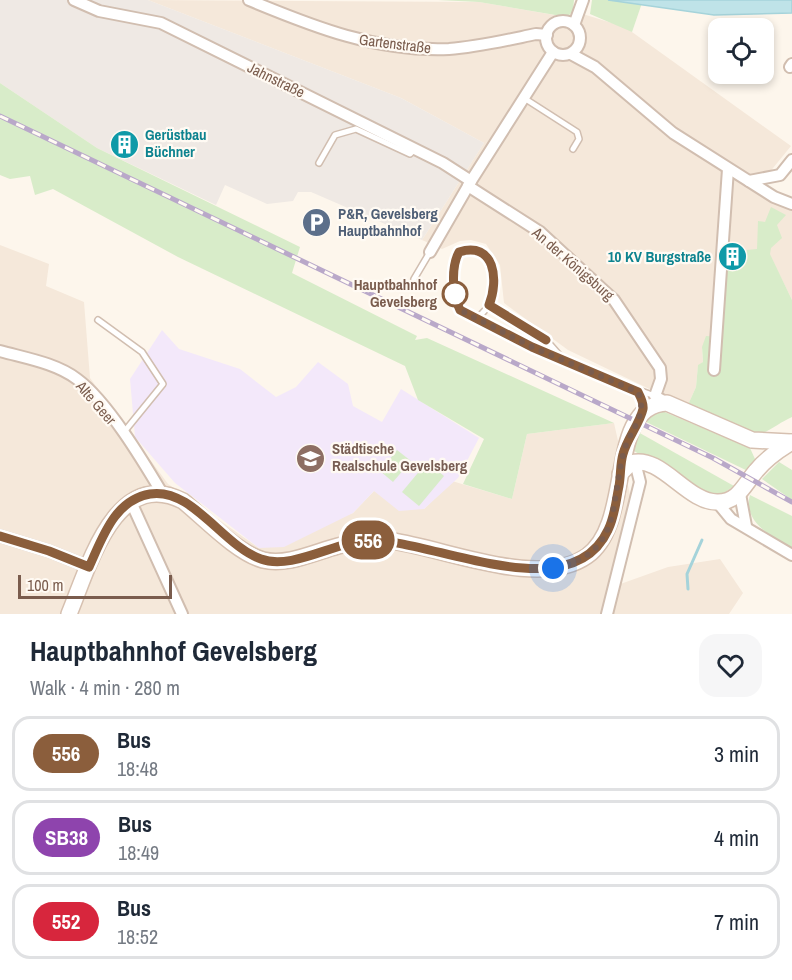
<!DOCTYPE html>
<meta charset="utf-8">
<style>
body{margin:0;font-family:"Archivo Narrow",sans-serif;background:#f6f6f7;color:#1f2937;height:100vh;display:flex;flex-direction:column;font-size:22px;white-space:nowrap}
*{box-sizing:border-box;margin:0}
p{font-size:20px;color:#747a83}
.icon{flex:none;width:33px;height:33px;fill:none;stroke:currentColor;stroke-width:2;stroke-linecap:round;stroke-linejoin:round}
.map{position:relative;height:614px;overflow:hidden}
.panel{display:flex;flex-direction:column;background:#fff;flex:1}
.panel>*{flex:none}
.badge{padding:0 12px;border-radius:20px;font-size:21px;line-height:39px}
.controls{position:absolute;left:708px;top:18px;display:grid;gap:12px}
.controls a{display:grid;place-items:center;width:66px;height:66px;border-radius:12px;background:#fff;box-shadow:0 3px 9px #0003;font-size:30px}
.scale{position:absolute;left:18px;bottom:15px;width:154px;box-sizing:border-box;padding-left:6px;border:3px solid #7a5c4d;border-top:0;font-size:16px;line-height:21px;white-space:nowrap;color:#7a5c4d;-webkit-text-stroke:4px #fffaf3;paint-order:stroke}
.you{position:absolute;width:30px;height:30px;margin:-15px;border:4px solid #fff;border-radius:50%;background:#1a73e8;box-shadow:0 0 0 9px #1a73e833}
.map>.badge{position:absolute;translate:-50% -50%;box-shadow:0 0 0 3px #fff}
.round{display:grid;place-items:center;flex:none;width:63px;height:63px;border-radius:18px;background:#f6f6f7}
.head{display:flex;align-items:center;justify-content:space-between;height:102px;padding:0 30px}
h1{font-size:28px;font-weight:800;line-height:45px}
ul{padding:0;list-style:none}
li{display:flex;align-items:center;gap:18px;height:75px;margin:0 12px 9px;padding:0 18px;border:3px solid #e0e1e3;border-radius:18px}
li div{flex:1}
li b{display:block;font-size:22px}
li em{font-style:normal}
li .badge{min-width:66px;font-weight:700;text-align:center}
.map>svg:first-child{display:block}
.residential{fill:#f5e8da}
.industrial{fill:#efe9e4}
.education{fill:#f3e8fa}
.green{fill:#d8ecc9}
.water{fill:#bfe3e8;stroke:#a5d3da;stroke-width:1.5}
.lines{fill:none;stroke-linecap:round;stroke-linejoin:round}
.stream{stroke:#a5d3da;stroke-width:3}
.service-casing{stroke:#d1beb0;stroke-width:8}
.minor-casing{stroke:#d1beb0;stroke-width:14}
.secondary-casing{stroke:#d6c0b0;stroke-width:18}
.service{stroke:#fff;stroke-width:5}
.minor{stroke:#fff;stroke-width:10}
.secondary{stroke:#fff;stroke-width:15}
.rail-casing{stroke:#b9a8c9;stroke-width:5}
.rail{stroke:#fffaf3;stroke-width:3;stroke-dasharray:9;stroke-linecap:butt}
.line-casing{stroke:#fff;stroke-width:14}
.line{stroke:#8b5e3c;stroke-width:9}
.walk{stroke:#7a5c4d;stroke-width:6;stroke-dasharray:0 10.8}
.stop-dot{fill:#fff;stroke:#8b5e3c;stroke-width:3}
.labels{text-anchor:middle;stroke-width:4.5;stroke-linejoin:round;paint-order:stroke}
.street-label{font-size:15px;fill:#7a5c4d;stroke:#fffaf3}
.culture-label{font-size:15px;font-weight:bold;fill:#0d838f;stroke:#fffaf3;text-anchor:start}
.service-label{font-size:15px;font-weight:bold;fill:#4e5e75;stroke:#fffaf3;text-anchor:start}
.stop-label{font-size:15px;font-weight:bold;fill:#7a5c4d;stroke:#fffaf3;text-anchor:end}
.education-label{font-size:15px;font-weight:bold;fill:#785e54;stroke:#fffaf3;text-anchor:start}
</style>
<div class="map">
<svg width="792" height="614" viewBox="0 0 792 614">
<rect width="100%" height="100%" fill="#fdf6ec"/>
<g class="residential">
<path d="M148,0L479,2L566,17L573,11L625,27L791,146L769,173L747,180L792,206V300L766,247L721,337L702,349L703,362L698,366L696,387L687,407L568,350L504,303L500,265L486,244L471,240L460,241L442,249L422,240L484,143L401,98Z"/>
<path d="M0,245L49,264L46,286L84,302L90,378L168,484L259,548L353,513L374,491L424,509L452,481L512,499L527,434L614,423L631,499L612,587L668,567L720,559L743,593L729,614H0Z"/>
</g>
<path class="industrial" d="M0,0H148L401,98L484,143L422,240L311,192H298L293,201L267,204L225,185L216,205L97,148L0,83Z"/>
<path class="education" d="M162,330L179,349L240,369L276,397L296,387L318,362L348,384L353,406L382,422L401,389L479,438L458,478L424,509L399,511L374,491L353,513L284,547L259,548L175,483L135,437L130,379Z"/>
<g class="green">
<path d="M438,0H574L573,11L567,17L479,2Z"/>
<path d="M592,0H643L632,32L590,14Z"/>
<path d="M0,83L97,148L300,247L292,273L417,336L415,340L427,338L614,423L527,434L512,499L463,484L484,439L418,400L405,366L178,257L53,189L35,195L30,176L10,179L0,175Z"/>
<path d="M771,207L786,215L777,225L782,238L771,248L770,254L792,300V417C780,422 765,435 754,435L687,407L696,387L698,365L703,362L702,347L706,336L721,337L726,264L740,259L747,250L757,249L758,221L765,222Z"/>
<path d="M660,410L750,448L755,459L752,473L644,421Z"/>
<path d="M638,432L734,486L721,495H708L634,451Z"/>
<path d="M397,450L411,461L393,482L380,471Z"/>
<path d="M427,462L444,476L419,506L402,492Z"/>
<path d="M779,462L792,470V500L762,479Z"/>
<path d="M750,495L792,516V549C773,537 742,522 750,495Z"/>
</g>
<path class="water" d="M608,0H792V13L714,15Z"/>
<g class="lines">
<path class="stream" d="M688,589L687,574L702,540"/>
<defs>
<g id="service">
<path d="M524,98L577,132L579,139L573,149"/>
<path d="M319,163L335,135L356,129L410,154L415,149"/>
<path d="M414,279L430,252"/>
<path d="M489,305L546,340L560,356"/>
<path d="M477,319C481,314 486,310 489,305C498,290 496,255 478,249C472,247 466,250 459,252C451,267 452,294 460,310C523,343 588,373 655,396"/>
<path d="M98,320L142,352L163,384L124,432"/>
<path d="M638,392L643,410"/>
</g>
<g id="minor">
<path d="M74,0L99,11L161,23L443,163L471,181"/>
<path d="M249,0C314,27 377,52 449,49C478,47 507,40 536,34L547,35"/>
<circle cx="563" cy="38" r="17"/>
<path d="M574,25L583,0"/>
<path d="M571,54L595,67L673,133L774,197L792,204"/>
<path d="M790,67L792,64"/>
<path d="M749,181L780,175L792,160"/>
<path d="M468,186L540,232L614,300L660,368L661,379L655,396L667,403"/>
<path d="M430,252L471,181L553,52"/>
<path d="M0,351C25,358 56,363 77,379C107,401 143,461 162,493"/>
<path d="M714,370L728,169"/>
<path d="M740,494L746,526"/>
<path d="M131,502L182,614"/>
<path d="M717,502L731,519L792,555"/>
<path d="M0,536L49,551L89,567"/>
<path d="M607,614L640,482L635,462"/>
</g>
<g id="secondary">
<path d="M620,474L631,463C661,454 687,503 718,502C738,502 744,485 756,471C765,460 780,449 792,442"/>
<path d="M69,614C88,569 115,466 183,501C204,518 237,553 263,560C287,566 315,552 338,546C356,541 373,539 392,541C445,548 539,590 587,556C635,522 605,405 667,403L752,440L790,442"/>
</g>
</defs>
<use href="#service" class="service-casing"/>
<use href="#minor" class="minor-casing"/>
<use href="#secondary" class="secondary-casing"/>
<use href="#service" class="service"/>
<use href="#minor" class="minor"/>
<use href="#secondary" class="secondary"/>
<defs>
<path id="rail" d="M0,116L713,458L792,502"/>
</defs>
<use href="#rail" class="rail-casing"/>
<use href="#rail" class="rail"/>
</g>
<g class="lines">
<defs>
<path id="line" d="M0,536L49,551L89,567C102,539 114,500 150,494C192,487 223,546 261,559C292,571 338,540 371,540C436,541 571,610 608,530C615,516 616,500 619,486C621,475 620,464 623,454C627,439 640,423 643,409C644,403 640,396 638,392L532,347L460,310C452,294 451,267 459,252C495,241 499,280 489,305L546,340"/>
</defs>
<use href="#line" class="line-casing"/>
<use href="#line" class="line"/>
<path class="walk" d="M455,294L460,310L532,347L638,392C649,417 628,430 623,455C610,508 621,555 553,568"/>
</g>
<defs>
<symbol id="building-disc" viewBox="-11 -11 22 22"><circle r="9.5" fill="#0f9aa8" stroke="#fffaf3"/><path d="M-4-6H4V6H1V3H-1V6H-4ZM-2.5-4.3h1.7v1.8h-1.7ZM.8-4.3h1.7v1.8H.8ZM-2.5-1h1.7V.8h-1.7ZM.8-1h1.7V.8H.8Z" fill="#fff"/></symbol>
<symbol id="parking-disc" viewBox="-11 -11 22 22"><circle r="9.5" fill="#5c6f8a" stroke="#fffaf3"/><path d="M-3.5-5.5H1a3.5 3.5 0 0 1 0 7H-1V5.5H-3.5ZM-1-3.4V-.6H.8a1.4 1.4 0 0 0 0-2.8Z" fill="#fff"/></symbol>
<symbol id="school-disc" viewBox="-11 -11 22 22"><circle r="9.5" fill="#8d6e63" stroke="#fffaf3"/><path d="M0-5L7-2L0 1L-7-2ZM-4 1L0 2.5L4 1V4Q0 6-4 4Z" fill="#fff"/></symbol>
</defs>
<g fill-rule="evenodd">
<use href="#building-disc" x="108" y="128" width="33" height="33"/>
<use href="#parking-disc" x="300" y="206" width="33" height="33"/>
<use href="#building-disc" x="716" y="240" width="33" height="33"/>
<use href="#school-disc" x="294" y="442" width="33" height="33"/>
</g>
<circle class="stop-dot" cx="455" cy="294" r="12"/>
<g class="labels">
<g class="street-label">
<text transform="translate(395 44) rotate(7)" y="5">Gartenstraße</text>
<text transform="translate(276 80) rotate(26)" y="5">Jahnstraße</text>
<text transform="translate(573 264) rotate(41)" y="5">An der Königsburg</text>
<text transform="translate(96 403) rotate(49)" y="5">Alte Geer</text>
</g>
<g class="culture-label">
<text x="145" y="140">Gerüstbau<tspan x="145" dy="17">Büchner</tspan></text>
<text x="711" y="262" text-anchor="end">10 KV Burgstraße</text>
</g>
<g class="service-label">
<text x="338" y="219">P&amp;R, Gevelsberg<tspan x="338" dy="17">Hauptbahnhof</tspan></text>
</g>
<g class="stop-label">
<text x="437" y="290">Hauptbahnhof<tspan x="437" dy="17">Gevelsberg</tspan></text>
</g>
<g class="education-label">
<text x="332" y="454">Städtische<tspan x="332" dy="17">Realschule Gevelsberg</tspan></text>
</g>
</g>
</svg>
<div class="controls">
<a><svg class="icon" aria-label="locate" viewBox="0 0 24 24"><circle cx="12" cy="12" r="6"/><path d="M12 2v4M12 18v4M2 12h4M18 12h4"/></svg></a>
</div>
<div class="scale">100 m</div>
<div class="you" style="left:553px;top:568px"></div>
<b class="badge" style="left:368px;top:540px;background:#8b5e3c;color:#fff">556</b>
</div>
<section class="panel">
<div class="head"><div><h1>Hauptbahnhof Gevelsberg</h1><p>Walk · 4 min · 280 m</p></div><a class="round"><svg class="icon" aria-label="heart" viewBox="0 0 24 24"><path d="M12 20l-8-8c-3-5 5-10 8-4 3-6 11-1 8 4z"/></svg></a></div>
<ul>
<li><span class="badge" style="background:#8b5e3c;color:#fff">556</span><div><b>Bus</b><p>18:48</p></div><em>3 min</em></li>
<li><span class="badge" style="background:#8e44ad;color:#fff">SB38</span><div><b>Bus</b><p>18:49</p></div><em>4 min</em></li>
<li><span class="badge" style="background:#d7263d;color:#fff">552</span><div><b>Bus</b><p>18:52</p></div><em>7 min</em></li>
</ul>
</section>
